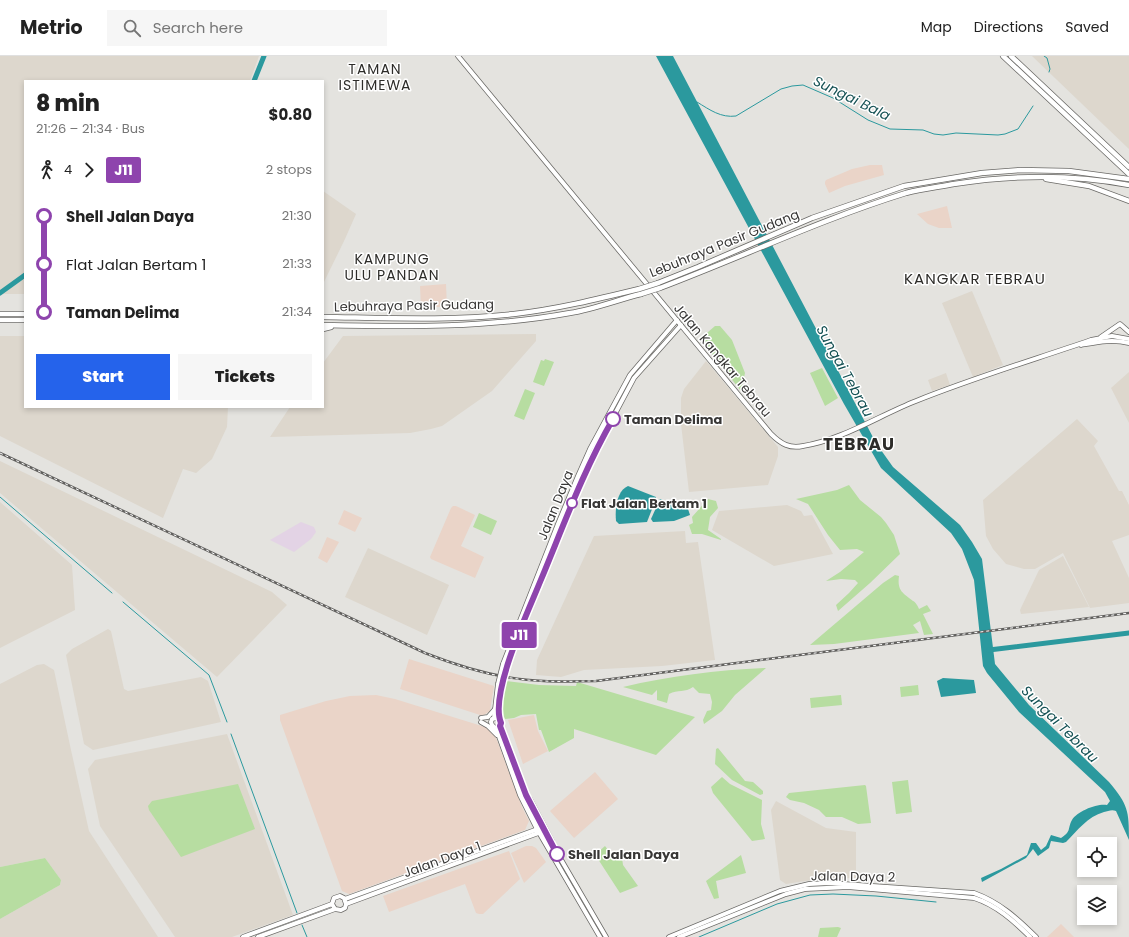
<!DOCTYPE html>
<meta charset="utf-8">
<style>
body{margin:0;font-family:Poppins,sans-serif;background:#f6f6f6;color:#222;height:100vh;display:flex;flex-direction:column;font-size:15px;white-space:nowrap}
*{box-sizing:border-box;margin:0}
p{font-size:13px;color:#767676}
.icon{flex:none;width:22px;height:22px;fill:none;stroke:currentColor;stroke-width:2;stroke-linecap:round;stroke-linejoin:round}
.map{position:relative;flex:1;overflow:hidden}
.drawer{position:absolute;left:24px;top:24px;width:300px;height:328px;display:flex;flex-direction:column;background:#fff;border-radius:0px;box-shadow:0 2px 6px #0003}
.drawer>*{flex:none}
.badge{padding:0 8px;border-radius:3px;font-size:14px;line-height:26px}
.buttons{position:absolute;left:1077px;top:781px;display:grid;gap:8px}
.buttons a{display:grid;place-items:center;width:40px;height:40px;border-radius:0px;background:#fff;box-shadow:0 2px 6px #0003;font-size:20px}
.map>.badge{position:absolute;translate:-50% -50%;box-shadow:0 0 0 2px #fff}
.legs{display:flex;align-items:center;gap:6px;height:44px;padding:0 12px;font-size:13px}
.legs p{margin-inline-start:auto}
.head{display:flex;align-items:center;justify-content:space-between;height:68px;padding:0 12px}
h1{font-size:22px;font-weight:800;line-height:30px}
.action{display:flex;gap:8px;margin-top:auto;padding:8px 12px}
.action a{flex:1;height:46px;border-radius:0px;background:#2563eb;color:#fff;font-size:16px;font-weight:800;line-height:46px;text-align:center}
.action a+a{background:#f6f6f6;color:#222}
ul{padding:0 12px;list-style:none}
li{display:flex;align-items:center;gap:14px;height:48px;font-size:15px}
li i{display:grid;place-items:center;width:6px;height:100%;margin:0 5px;background:currentColor}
li i::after{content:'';width:10px;height:10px;margin:-5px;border:3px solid;border-radius:50%;background:#fff}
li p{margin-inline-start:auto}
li:first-child i{background:linear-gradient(#0000 50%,currentColor 0)}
li:last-child i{background:linear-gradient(currentColor 50%,#0000 0)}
header{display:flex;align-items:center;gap:24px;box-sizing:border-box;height:56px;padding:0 20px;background:#fff;border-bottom:1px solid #e0e0e0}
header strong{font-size:19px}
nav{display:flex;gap:22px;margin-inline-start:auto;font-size:14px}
.search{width:280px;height:36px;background:#f6f6f6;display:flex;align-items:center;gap:10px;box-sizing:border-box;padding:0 14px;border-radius:0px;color:#767676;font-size:15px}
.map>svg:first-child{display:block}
.commercial{fill:#ead4c8}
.built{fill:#ddd7cd}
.medical{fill:#e3d3e5}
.green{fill:#b7dda1}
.water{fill:#2b999e}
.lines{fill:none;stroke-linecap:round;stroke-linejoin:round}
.stream{stroke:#2b999e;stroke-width:1}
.river{stroke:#2b999e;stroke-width:5}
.major-casing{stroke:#6a6966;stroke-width:5.5}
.highway-casing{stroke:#6a6966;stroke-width:6}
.major{stroke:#fff;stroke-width:4}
.highway{stroke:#fff;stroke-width:4.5}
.rail-casing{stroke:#61605e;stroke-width:2.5}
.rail{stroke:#fff;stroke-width:1;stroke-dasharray:3;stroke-linecap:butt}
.major-bridge-casing{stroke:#6a6966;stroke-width:5.5;stroke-linecap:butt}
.highway-bridge-casing{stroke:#6a6966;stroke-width:6;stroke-linecap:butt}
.major-bridge{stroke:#fff;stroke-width:4}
.highway-bridge{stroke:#fff;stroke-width:4.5}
.line-1-casing{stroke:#fff;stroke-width:9}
.line-1{stroke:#8e44ad;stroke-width:6}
.stop-1-dot{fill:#fff;stroke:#8e44ad;stroke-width:2}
.labels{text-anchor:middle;stroke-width:3;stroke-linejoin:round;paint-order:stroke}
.street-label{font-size:13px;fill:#383736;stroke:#fff}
.stop-label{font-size:13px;font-weight:bold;fill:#383736;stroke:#fff;text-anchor:start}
.neighbourhood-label{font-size:14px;letter-spacing:1px;fill:#2d2c29;stroke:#fff}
.water-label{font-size:14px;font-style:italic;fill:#155154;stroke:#fff}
.quarter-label{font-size:15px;letter-spacing:1px;fill:#2d2c29;stroke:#fff}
.district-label{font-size:17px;font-weight:bold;letter-spacing:1px;fill:#2d2c29;stroke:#fff}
</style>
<header>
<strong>Metrio</strong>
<div class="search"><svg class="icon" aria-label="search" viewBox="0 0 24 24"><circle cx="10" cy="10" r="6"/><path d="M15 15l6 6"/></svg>Search here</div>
<nav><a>Map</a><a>Directions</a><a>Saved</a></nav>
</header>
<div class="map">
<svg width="1129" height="881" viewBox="0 0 1129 881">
<rect width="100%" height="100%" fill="#e4e3df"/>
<g class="commercial">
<path d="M870,109H882L884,119L845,130L829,137L825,128V126L826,124L852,113Z"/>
<path d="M947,150L952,172H939L928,168L917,158Z"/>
<path d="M446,228L447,251H421L420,230Z"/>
<path d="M453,450H456L475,459L461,490L484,501L475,522L431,503L430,501L451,452Z"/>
<path d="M344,454L362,462L355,476L338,468Z"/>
<path d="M327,481L339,486L327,507L318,502Z"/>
<path d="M409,603L494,630L490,655L484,659H480L400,633Z"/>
<path d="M376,639L395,643L485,671L493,677L497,684L522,751L529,765L525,774L349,838L342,835L280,664V659L326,645L350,640Z"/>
<path d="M534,659L538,675L548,695L523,708L508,664Z"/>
<path d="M595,716L618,743L574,782L550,755Z"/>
<path d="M526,790H532L536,792L546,806L524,827L511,797Z"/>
<path d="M509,795L520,823L483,858H479L476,857L465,828L389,856L383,840Z"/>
<path d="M1061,868L1074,881H1047Z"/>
</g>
<g class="built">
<path d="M0,0H259L250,25H25V238H0Z"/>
<path d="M1032,0H1129V93Z"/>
<path d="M323,135L356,158L345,183L323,228Z"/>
<path d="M972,235L1003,309L973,321L942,247Z"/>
<path d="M536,278V285L492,335L442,370L431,373L410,377L270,381L290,351H323V307L343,280Z"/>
<path d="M0,280H25V351H228L227,371L212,403L196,417L183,413L163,462L0,380Z"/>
<path d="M706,305L778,391V400L768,429L689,436L681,368V342L684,333Z"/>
<path d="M1129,316V367L1111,332Z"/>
<path d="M946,317L950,329L932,335L928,324Z"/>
<path d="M1077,363L1098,385L1094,390L1119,435H1122L1129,449V479L1112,485L1129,522V547L1090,552L1063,497L1035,513H1024L1006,508L993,493L986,480L983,444Z"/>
<path d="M0,405L272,536L287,549L217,621L0,437Z"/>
<path d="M0,446L72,509L75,554L0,592Z"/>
<path d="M787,449L801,455L804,460L812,459L833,498L774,510L712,474L719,455Z"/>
<path d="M685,475L686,487L698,486L715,604L662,610L584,614L561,621L536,619L537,604L594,480Z"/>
<path d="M368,492L449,529L427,579L345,541Z"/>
<path d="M1063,500L1089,551L1021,558L1020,554L1039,514Z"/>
<path d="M108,573L111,575L124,633L128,635L201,621L208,625L221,666L93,694L84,688L66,599L72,593Z"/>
<path d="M44,608L54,614L71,694L89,775L158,881H0V863L60,829L61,824L45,802L0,811V628L37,609Z"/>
<path d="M227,678L293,859L232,881H175L100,770L88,713L95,704Z"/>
<path d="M776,745L826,772L856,776V822L818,823L786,828L780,824L771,754Z"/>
</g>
<path class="medical" d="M301,466L314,471L316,476L311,483L294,496L270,484Z"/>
<g class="green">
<path d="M715,270H720L732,284L745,317L741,335L700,283Z"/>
<path d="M545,303L554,306L544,330L533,326L541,304L544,305Z"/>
<path d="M822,312L838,342L825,350L810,317Z"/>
<path d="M525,333L535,337L524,364L514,360Z"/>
<path d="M849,429L860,444L881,461L886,467L894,479L900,498L870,527L838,555L836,549L849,537L858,527L855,524L841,523L826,525L840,516L864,496L857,493L840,494L828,479L808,448L796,443L837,434Z"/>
<path d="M708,443L716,445L718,452L710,461L708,474L721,483V484L702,478H692L689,469L693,467L692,461Z"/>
<path d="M479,457L497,465L491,479L473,471Z"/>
<path d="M895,519L899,520C897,535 903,537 913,545C916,546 918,551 919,553L927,549L931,555L923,558L933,578L924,579L920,565L913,569L919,577L834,588L810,589L883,527Z"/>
<path d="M766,612L735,639L722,655L704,668L703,664L707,655L711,654L712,646L710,638L699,637L693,631C685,637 678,633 669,638L667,647L657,644V634L652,639L623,631C670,620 718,614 766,612Z"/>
<path d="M506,625L539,629L576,630L577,626L695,661L656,699L574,673V682L549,696L541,674H539L536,658L521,659L514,662L505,663C500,653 501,635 506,625Z"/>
<path d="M918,629L919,639L901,641L900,631Z"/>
<path d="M841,639L842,649L811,652L810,642Z"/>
<path d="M718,692L745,725L753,726L763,735V738L760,739L732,724L715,708L716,693Z"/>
<path d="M722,721L730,728L762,744L761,768L765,783L752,785L713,737L711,731Z"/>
<path d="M908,724L912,756L896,758L892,726Z"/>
<path d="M238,728L255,773L181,801L149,754L148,750L152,745Z"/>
<path d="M865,729L866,730L871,767L858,768L842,761H826L819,754L804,747L790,744L786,741L789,737Z"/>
<path d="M605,790L612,799L616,796L622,802L623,809L638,830L620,837L596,800V798Z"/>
<path d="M741,799L746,817L716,825L719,842L714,843L706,825Z"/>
<path d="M45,802L61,824L60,829L0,863V811Z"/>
<path d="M838,871L841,872L837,881H818L820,872Z"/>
</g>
<g class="water">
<path d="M656,0H673L876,387L893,411L960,469L972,486L982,503L995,608L1029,649L1109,726C1128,749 1129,754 1129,784L1116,755C1112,753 1108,755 1104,756C1087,761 1078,774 1066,786L1063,787L1051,785L1049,792L1038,800L1033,793L1026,802L982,826L981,822L1001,813L1027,799L1031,787H1036L1041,794L1046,790L1051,779L1061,782C1072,775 1067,773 1072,764C1077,755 1098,747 1107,749L1110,745L1105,736L1019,656L987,617L983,610L974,524L962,493L951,477L881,412L844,348Z"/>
<path d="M628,430L656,441V443L647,466L619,468L616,465C615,455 616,435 628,430Z"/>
<path d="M660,443L688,453L690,459L674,465L653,466L651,463Z"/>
<path d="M943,622L974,624L976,637L941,641L937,625Z"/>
</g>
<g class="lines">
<g class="stream">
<path d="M1044,0L1047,2L1050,13L1049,16"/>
<path d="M697,46C710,54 721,62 736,60L781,33L792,30L803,29L833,42L868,64L890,73L923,74L934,78L943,79L956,77L998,79L1005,78L1018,73L1033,50"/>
<path d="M0,441L112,537"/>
<path d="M123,546L209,619L227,666"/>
<path d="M231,678L297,857"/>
<path d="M302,869L307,881"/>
<path d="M699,881L777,848L810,839L833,838L876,840L936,846"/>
</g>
<g class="river">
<path d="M254,25L264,0"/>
<path d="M0,237L25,219"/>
<path d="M989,594L1129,577"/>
</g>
<defs>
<g id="major">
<path d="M458,0L771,378C781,388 790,393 803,390C842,384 880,359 916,345C973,322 1033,304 1091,284L1112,280L1129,283"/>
<path d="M1101,281L1120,268L1129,276"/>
<path d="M1081,289C1098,286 1112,283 1129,287"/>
<path d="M503,608L558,468L578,420L590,393L630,319L677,264"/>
<path d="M507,609L582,421L601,384L634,322L681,269"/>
<path d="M502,629L499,646L498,663L500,665V669L526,739L542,771L606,881"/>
<path d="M481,662L488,661L495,653"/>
<path d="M494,662L498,628"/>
<path d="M481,666L488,670L497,679"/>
<path d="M495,672L492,669L491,666L492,663L496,662"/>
<path d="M496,672L520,739L537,773L600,881"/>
<path d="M530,743L552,785"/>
<path d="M345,843L538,773"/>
<path d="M346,848L541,776"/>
<path d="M243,881L332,848"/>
<path d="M258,881L335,853L341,854L345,852L346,848L344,842L340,840L334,842L332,848L335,853"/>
<path d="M669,881L780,835L809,828L829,827L974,837C999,846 1017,862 1036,881"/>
<path d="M679,881L786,838L805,833L848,831L974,842C996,849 1014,865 1030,881"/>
</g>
<g id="highway">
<path d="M1003,0L1129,118"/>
<path d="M1011,0L1129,111"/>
<path d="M1046,123L1089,130L1129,145"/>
<path d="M658,227L698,211L812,162L904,130L982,117L1020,114L1069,115L1129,123"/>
<path d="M660,232C742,201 822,163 906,137C922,133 938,131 954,128C1012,119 1071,118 1129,129"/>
<path d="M0,258H25"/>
<path d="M323,261C387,262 451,265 514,258C557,253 598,243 639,233"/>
<path d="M0,264H25"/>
<path d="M323,269C406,271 488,272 570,257C594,253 617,244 641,238"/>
<path d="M323,273L331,271"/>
</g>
</defs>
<use href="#major" class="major-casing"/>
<use href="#highway" class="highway-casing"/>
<use href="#major" class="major"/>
<use href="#highway" class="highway"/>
<defs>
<path id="rail" d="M0,397L425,597C463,612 503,624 544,625C561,626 579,625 596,625L1129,557"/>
</defs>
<use href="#rail" class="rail-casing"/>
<use href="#rail" class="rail"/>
<defs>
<g id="major-bridge">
<path d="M498,628L503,608"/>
<path d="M502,629L507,609"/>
</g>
<g id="highway-bridge">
<path d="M639,233L658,227"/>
<path d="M641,238L660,232"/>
</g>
</defs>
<use href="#major-bridge" class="major-bridge-casing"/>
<use href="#highway-bridge" class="highway-bridge-casing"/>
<use href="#major-bridge" class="major-bridge"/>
<use href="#highway-bridge" class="highway-bridge"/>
</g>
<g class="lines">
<defs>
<path id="line-1" d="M557,798L526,739L500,670L501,667C489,638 528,556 540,526C563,471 583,415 613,363"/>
</defs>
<use href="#line-1" class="line-1-casing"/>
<use href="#line-1" class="line-1"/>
</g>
<g class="stop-1-dot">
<circle cx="613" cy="363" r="7"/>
<circle cx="572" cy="447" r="5"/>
<circle cx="557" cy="798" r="7"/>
</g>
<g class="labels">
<g class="street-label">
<text transform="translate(724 187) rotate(-22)" y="5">Lebuhraya Pasir Gudang</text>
<text transform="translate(414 249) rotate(-1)" y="5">Lebuhraya Pasir Gudang</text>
<text transform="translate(723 304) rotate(50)" y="5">Jalan Kangkar Tebrau</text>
<text transform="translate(555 449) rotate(-68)" y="5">Jalan Daya</text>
<text transform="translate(442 803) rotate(-20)" y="5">Jalan Daya 1</text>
<text transform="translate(853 820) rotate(1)" y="5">Jalan Daya 2</text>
</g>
<g class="stop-label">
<text x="624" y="368">Taman Delima</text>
<text x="581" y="452">Flat Jalan Bertam 1</text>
<text x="568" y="803">Shell Jalan Daya</text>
</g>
<g class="neighbourhood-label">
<text x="375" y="18">TAMAN<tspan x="375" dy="16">ISTIMEWA</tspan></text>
<text x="392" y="208">KAMPUNG<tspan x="392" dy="16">ULU PANDAN</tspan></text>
</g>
<g class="water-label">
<text transform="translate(852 42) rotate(26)" y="5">Sungai Bala</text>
<text transform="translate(845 315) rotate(61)" y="5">Sungai Tebrau</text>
<text transform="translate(1060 668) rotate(45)" y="5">Sungai Tebrau</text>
</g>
<g class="quarter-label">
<text x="975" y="228">KANGKAR TEBRAU</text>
</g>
<g class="district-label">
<text x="859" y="394">TEBRAU</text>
</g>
</g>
</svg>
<div class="buttons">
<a><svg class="icon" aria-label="locate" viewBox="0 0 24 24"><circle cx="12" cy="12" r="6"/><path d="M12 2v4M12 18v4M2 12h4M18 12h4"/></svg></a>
<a><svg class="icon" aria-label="layers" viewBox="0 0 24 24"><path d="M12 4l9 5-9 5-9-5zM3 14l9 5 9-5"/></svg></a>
</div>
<b class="badge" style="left:519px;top:579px;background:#8e44ad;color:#fff">J11</b>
<section class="drawer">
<div class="head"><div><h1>8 min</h1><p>21:26 – 21:34 · Bus</p></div><b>$0.80</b></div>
<div class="legs"><svg class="icon" aria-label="walk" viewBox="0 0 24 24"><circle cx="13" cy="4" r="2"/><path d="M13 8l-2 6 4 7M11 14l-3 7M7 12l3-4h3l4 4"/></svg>4<svg class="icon" aria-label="forward" viewBox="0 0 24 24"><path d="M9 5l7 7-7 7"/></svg><b class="badge" style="background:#8e44ad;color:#fff">J11</b><p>2 stops</p></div>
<ul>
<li><i style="color:#8e44ad"></i><b>Shell Jalan Daya</b><p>21:30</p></li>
<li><i style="color:#8e44ad"></i><span>Flat Jalan Bertam 1</span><p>21:33</p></li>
<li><i style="color:#8e44ad"></i><b>Taman Delima</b><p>21:34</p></li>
</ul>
<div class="action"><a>Start</a><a>Tickets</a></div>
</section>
</div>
